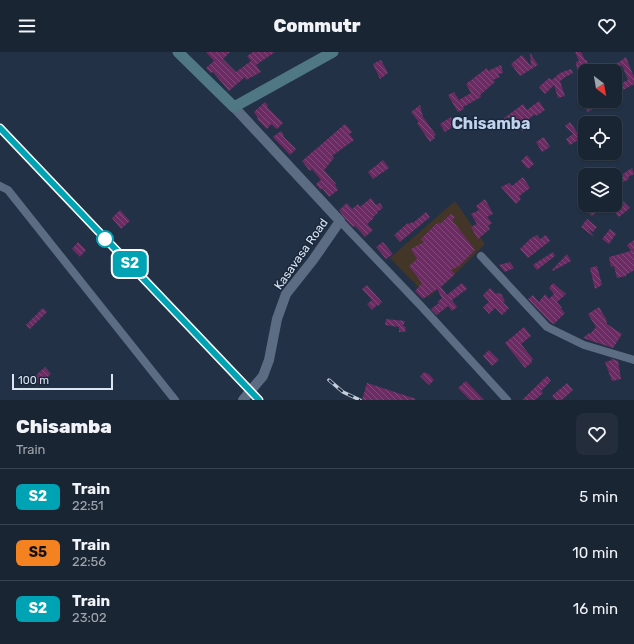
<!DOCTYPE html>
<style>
body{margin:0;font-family:Rubik,sans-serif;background:#232d3c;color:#f1f3f6;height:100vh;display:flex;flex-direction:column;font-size:15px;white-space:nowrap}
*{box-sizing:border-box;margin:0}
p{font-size:13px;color:#9fa5ac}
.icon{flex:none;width:22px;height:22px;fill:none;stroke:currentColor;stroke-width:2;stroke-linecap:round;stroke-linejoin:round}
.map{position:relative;height:348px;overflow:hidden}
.drawer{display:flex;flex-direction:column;background:#1a2534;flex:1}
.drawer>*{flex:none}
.badge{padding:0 8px;border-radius:6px;font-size:14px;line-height:26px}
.needle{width:26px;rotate:149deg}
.tools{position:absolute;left:578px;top:12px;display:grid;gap:8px}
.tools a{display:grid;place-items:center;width:44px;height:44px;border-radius:8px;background:#1a2534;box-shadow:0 1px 3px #0004,0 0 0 1px #38424f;font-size:20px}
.scale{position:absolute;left:12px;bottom:10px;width:101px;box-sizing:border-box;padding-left:4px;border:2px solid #dce6f3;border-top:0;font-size:11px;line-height:14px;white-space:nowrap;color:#dce6f3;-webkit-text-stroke:3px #19273b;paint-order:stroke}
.map>.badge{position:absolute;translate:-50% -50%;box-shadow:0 0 0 2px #fff}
.round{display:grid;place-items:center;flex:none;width:42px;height:42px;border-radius:8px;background:#232d3c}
.overview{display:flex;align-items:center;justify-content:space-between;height:68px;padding:0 16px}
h1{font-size:19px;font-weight:800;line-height:30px}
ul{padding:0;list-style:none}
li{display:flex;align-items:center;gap:12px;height:56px;padding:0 16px;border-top:1px solid #38424f}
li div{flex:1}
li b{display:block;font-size:15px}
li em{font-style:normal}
li .badge{min-width:44px;font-weight:700;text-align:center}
header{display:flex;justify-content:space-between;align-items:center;height:52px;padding:0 16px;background:#1a2534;font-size:18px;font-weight:800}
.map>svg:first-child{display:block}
.commercial{fill:#433528}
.building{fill:url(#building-back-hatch)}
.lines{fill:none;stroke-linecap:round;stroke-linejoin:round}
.minor{stroke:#5b6c83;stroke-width:8}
.tertiary{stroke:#5b6c83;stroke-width:10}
.secondary{stroke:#4f7884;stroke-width:11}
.rail-casing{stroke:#c4cedc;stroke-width:3.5}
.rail{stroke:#19273b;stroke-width:2;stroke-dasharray:6;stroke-linecap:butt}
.line-casing{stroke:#fff;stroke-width:9}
.line{stroke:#00a3b4;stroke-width:6}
.stop-dot{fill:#fff;stroke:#00a3b4;stroke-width:2}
.labels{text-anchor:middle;stroke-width:3;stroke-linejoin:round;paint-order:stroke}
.street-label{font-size:12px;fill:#dce6f3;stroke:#19273b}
.district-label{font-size:16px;font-weight:bold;fill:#c0d3ed;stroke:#19273b}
</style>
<header><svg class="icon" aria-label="menu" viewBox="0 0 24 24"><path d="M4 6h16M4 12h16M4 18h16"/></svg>Commutr<svg class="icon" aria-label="heart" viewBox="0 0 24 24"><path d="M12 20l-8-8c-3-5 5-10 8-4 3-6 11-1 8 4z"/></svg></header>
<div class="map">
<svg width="634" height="348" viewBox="0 0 634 348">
<defs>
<pattern id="building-back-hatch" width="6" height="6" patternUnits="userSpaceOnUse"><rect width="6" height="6" fill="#6d2b63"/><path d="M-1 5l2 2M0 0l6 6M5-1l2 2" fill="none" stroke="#814a7a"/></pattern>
</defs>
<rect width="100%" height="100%" fill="#233146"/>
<path class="commercial" d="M455,149L485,192L447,230L428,245L390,206Z"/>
<g class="building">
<path d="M206,0H230L223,7L236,20L251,9L247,4L253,0H275L256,13L261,20L246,28L245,25L229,39L213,20L211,21L206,16L214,9Z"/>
<path d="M575,0H581L585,8H587L589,16L577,18L576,10L579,9Z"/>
<path d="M530,1L538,13L520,24L511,12L522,3L531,14Z"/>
<path d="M626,5L634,25V32L623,38L620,32L628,28L622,13L617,19H601L608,11L612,15Z"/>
<path d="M381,8L388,21L380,27L373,12Z"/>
<path d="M501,13L503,21L498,22L500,25L493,28L495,30L480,43L481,45L463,55L464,57L458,60L448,43L454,40L459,48L471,41L466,32L487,16L488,19Z"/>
<path d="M571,17L573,21L567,24L560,29L565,44L558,46L554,33L545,42L539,35L549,26L552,28L560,21Z"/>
<path d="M539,49L545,58L536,64L535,62L524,71L527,76L522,79L513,65L503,67L523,52L527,58Z"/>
<path d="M591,49H603L588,60L584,55Z"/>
<path d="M265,50L268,54L267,55L283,71L277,77L271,72L267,77L257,67L258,66L254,60Z"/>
<path d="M420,53L423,65L436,83L434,84L435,86L430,90L417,71L419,70L411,60Z"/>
<path d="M451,65L456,73L445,80L440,72Z"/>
<path d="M570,70L583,89L581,91L578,88L570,93L566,87L573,82L565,74Z"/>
<path d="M345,72L352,80L349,82L354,88L332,104L334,106L324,118L336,132L335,133L338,138L329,145L322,136L321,138L316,132L321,128L312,117L310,119L302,109Z"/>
<path d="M281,79L284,83L283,84L296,97L290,103L273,85Z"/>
<path d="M544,85L550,95L542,100L536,90Z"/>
<path d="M527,103L534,112L528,117L521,109Z"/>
<path d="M383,108L389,116L373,127L368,120Z"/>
<path d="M615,116L620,124L632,116L634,122L628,125L629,127L618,133L615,128Z"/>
<path d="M523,125L530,136L519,144L521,147L516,152L501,135L509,131L512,134Z"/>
<path d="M371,146L376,153L380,151L383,156L377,160L378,161L373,165L374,166L367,172L373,178L365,185L355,174L353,175L346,168L339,158L347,151L352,157L358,152L360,155Z"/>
<path d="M485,147L493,162L487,165L492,171L488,174L490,177L478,187L471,175L477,172L471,162L479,158L476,154Z"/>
<path d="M615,148L619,152L622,148L630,156L619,165L615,161L618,159L615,156Z"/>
<path d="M580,153H605L592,164Z"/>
<path d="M120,158L130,169L121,177L112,166Z"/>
<path d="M426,160L430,165L400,190L394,183L408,171L409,172L412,170L413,171Z"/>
<path d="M451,162L455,165L452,168L475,198L459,214L451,218L455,222L441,235L447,243L462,231L467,237L452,248L457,255L452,259L448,254L437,263L431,257L439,251L437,250L442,246L437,237L423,247L415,239L422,231L409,214L417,207L411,197L424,190L421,187L436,172L439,171L440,172Z"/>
<path d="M587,167L597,175L593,180L589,177L594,185L581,175Z"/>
<path d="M610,177L616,182L609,192L602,187Z"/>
<path d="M537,183L540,187L546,183L550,189L528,206L520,197L530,187Z"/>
<path d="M634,188V218L626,223V224L617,226L614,214L611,215L609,205L631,199L627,193Z"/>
<path d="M78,190L86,198L80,205L72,197Z"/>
<path d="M383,190L393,202L386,207L376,195Z"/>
<path d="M553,200L555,204L537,218L533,213Z"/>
<path d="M567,202L571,209L553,219L552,218Z"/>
<path d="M510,210L514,216L505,220L499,213Z"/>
<path d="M597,214L602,233L595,237L590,216Z"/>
<path d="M553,231L566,242L557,250L562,256L561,257L565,261L554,272L550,270L528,247L533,243L539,250L545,242L549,247L554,242L549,236Z"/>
<path d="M367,233L382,250L378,254L377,253L372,258L367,252L372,248L362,237Z"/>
<path d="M490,236L496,242L498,241L501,242L505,249L503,250L509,256L502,263L495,256L489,262L483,255L489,250L483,243Z"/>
<path d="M599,255L606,267L607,272L622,282L613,296L583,286L589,281L590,282L596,275L588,262Z"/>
<path d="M43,256L47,260L30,277L26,273Z"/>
<path d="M386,267L405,269L403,274L406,275L405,280H399V275L385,273Z"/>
<path d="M524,275L531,284L521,292L533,307L531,309L532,310L525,316L505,291Z"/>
<path d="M489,298L499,308L492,314L483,304Z"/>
<path d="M610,306L618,309L621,327L612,329L605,310L612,308Z"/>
<path d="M45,315L51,322L39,332L33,326Z"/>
<path d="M425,320L427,322L428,321L434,328L429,333L420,324Z"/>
<path d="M547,324L551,329L541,339L543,341L535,348H522Z"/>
<path d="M466,329L484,348H470L458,336Z"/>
<path d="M367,331L416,347L415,348H362Z"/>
<path d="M567,331L573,338L562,348H556L552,344Z"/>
</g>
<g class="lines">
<g class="minor">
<path d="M0,134L8,138L175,348"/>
<path d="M340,169L421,254L507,348"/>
<path d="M481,204L547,275L584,293L634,308"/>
</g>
<path class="tertiary" d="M234,55L340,169L313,208L286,242L277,267L269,308L263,324L243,348"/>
<path class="secondary" d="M178,0L234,55L333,0"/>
<defs>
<g id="rail">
<path d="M0,76L259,348"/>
<path d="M329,328L343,340L360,348"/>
</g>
</defs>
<use href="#rail" class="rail-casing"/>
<use href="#rail" class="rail"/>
</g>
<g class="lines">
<defs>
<path id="line" d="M0,76L259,348"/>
</defs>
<use href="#line" class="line-casing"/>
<use href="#line" class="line"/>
</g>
<circle class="stop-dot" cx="105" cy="187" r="8"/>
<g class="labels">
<g class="street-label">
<text transform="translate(301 202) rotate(-55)" y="4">Kasavasa Road</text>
</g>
<g class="district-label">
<text x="491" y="77">Chisamba</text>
</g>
</g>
</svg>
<div class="tools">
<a><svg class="needle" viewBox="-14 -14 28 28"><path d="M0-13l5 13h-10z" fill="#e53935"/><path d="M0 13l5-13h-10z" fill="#9fa5ac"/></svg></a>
<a><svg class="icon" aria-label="locate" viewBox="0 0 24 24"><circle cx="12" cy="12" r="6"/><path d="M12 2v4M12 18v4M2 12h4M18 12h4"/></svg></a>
<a><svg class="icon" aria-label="layers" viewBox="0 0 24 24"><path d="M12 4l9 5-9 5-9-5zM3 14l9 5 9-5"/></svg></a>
</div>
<div class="scale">100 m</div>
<b class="badge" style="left:130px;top:212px;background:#00a3b4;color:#fff">S2</b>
</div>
<section class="drawer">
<div class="overview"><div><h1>Chisamba</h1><p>Train</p></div><a class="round"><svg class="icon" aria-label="heart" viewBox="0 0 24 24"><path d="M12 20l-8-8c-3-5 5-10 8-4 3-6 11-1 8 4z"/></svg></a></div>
<ul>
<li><span class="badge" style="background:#00a3b4;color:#fff">S2</span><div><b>Train</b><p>22:51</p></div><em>5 min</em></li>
<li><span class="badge" style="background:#f58220;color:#111">S5</span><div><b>Train</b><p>22:56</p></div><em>10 min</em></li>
<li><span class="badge" style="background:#00a3b4;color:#fff">S2</span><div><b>Train</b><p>23:02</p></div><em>16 min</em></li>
</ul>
</section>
